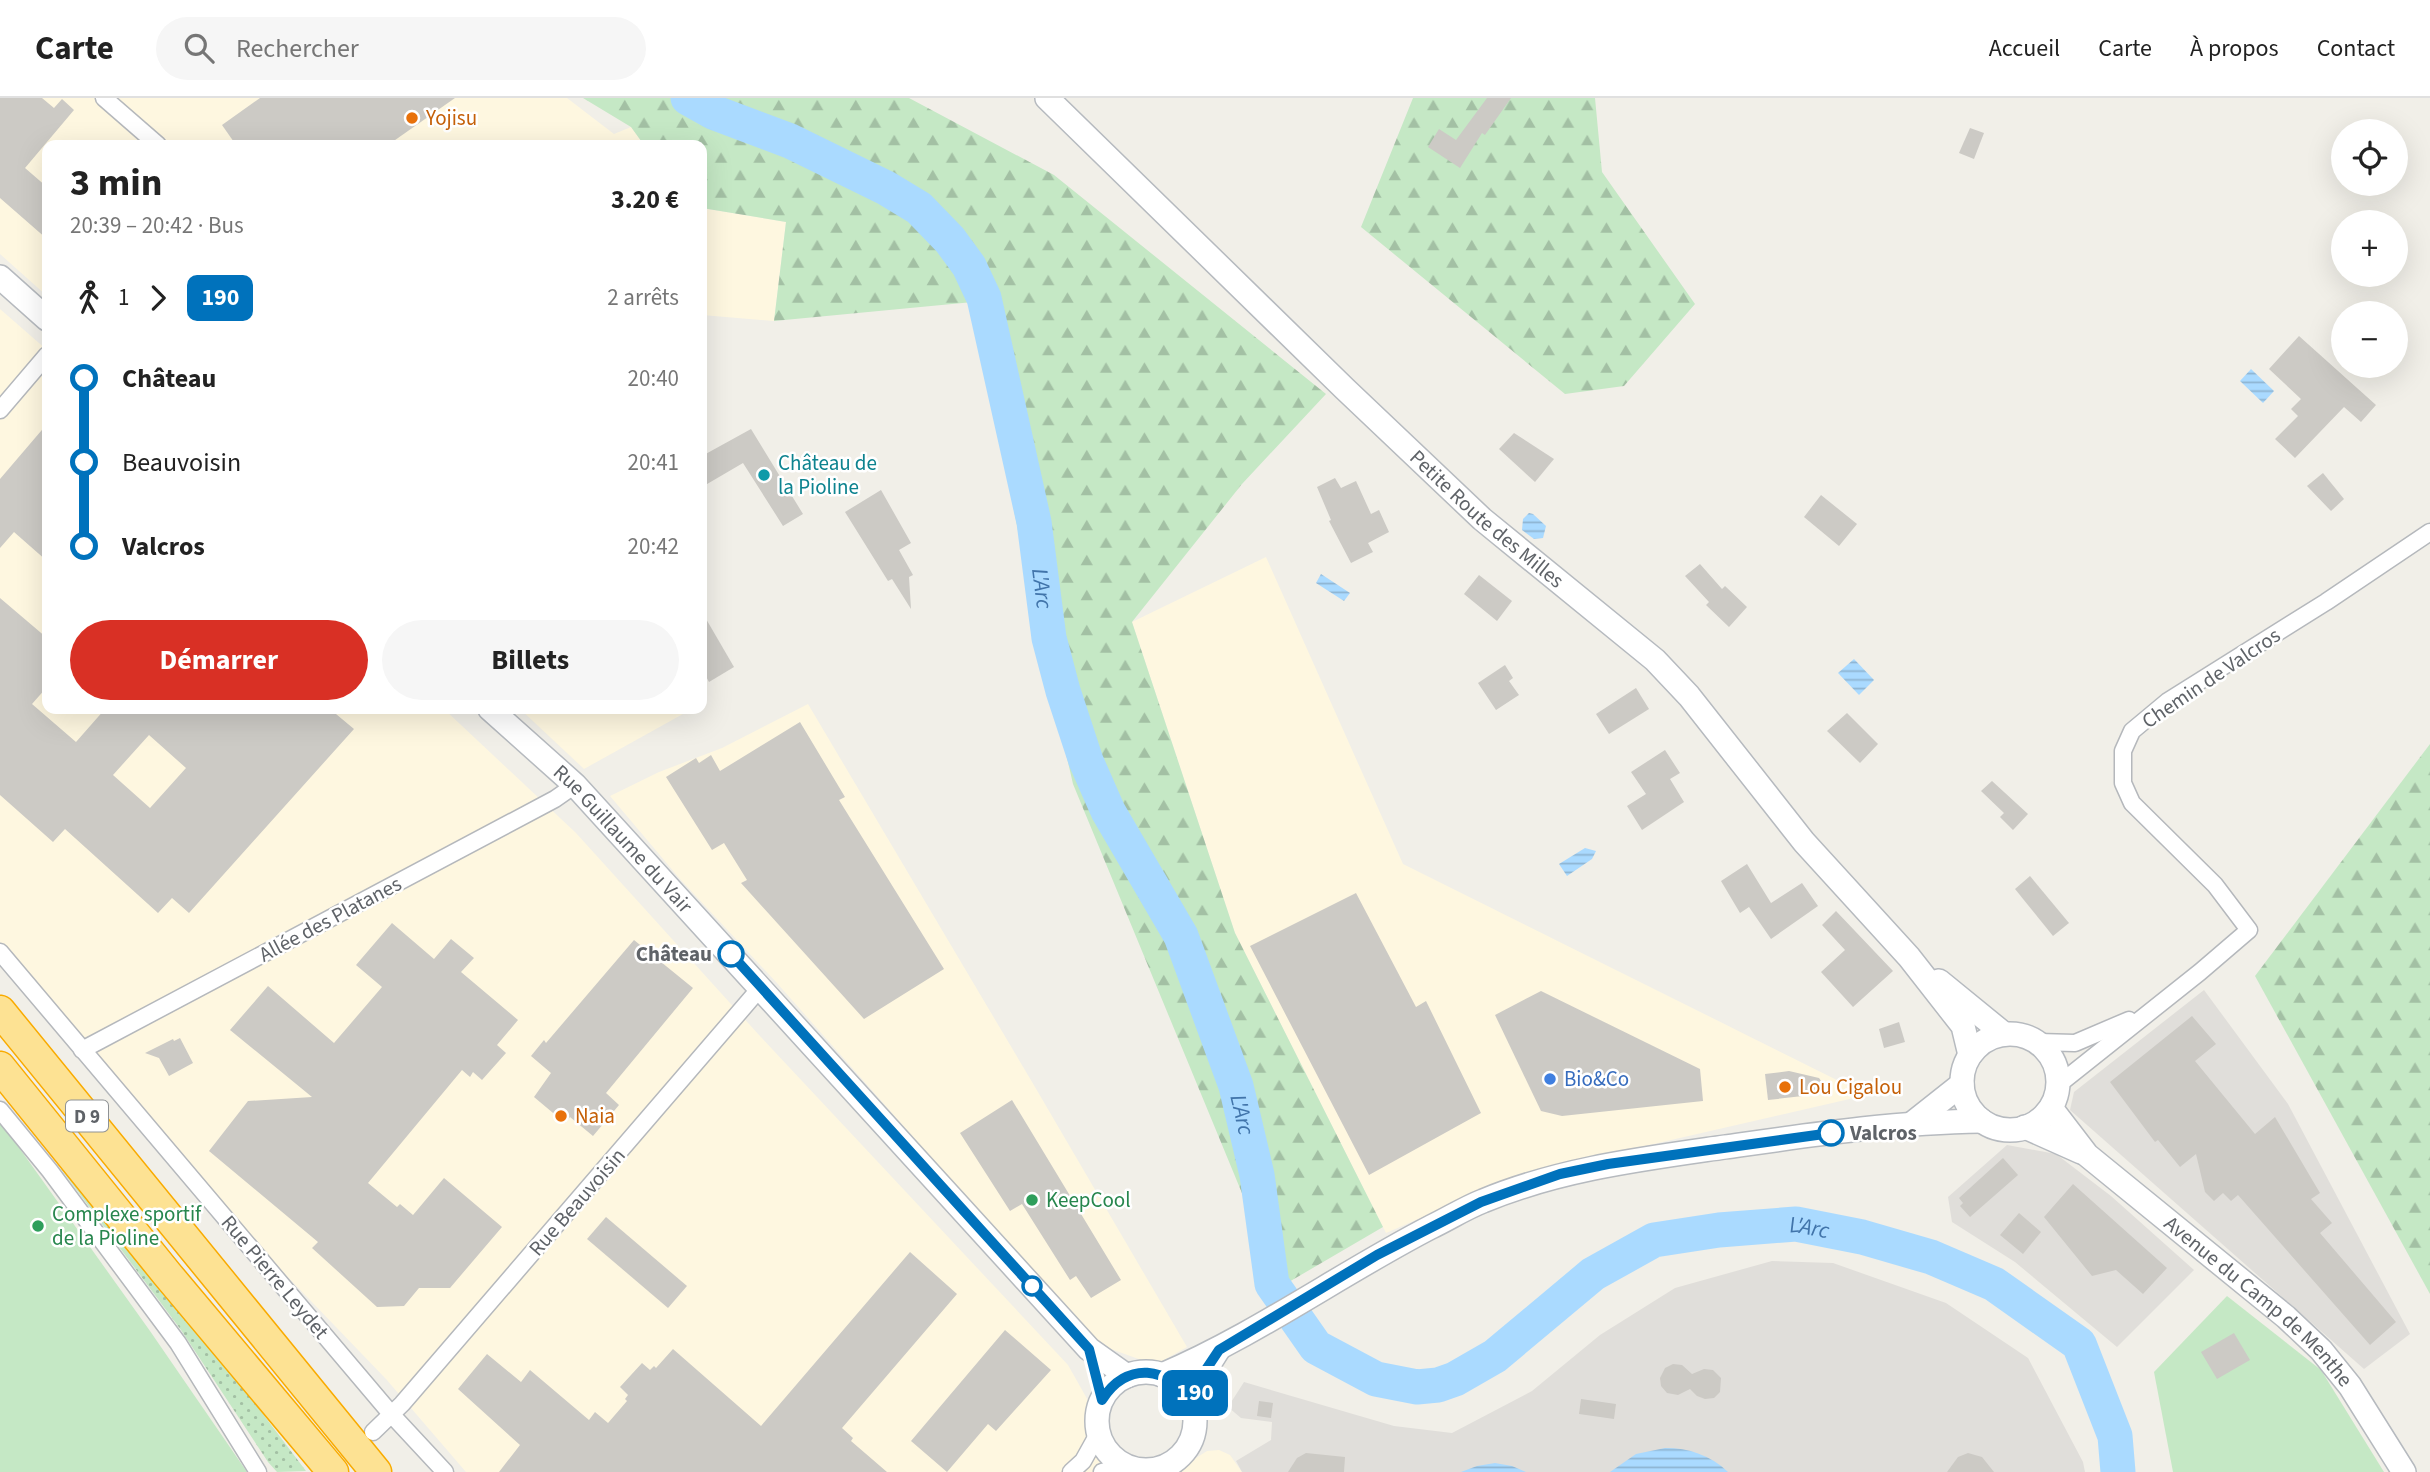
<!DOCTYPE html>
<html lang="fr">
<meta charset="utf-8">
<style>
body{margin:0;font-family:"Source Sans 3",sans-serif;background:#f6f6f6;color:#222;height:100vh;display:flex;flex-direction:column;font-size:26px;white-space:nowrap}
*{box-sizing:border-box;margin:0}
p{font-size:23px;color:#767676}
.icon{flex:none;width:38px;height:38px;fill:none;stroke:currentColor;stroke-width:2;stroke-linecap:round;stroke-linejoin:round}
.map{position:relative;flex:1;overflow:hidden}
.sheet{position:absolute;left:42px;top:42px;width:665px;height:574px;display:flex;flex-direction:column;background:#fff;border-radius:14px;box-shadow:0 7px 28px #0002}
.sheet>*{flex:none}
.badge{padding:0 14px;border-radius:10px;font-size:24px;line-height:46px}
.tools{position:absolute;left:2331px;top:21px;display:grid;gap:14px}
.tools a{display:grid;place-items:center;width:77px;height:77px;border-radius:50%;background:#fff;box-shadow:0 7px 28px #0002;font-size:35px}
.map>.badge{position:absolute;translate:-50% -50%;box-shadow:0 0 0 4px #fff}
.legs{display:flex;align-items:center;gap:10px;height:77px;padding:0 28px;font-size:23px}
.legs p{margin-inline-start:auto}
.headline{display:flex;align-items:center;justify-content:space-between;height:119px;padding:0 28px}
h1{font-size:38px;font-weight:700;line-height:52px}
.action{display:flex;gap:14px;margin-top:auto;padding:14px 28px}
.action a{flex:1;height:80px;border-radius:42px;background:#d93025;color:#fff;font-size:28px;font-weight:700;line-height:80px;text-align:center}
.action a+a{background:#f6f6f6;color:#222}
ul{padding:0 28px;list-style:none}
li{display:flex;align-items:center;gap:24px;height:84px;font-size:26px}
li i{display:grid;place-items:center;width:10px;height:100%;margin:0 9px;background:currentColor}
li i::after{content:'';width:18px;height:18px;margin:-9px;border:5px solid;border-radius:50%;background:#fff}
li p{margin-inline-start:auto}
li:first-child i{background:linear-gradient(#0000 50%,currentColor 0)}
li:last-child i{background:linear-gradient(currentColor 50%,#0000 0)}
header{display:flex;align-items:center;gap:42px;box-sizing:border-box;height:98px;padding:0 35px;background:#fff;border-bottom:2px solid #e0e0e0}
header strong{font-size:33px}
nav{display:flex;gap:38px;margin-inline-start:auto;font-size:24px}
.search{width:490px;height:63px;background:#f6f6f6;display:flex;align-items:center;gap:18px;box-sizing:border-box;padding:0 24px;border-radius:38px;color:#767676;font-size:26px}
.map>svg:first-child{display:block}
.commercial{fill:#fef7e0}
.industrial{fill:#e0deda}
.grass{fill:url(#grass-dots)}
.forest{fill:url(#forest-firs)}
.green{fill:#c5e8c5}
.water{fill:url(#water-rules)}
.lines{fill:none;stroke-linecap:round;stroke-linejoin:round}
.river{stroke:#aadaff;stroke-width:35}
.building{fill:#cccac5;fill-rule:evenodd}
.street-casing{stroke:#b5b8bc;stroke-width:19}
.secondary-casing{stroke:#b6babf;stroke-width:26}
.highway-casing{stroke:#f9ab00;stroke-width:33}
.street{stroke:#fff;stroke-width:16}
.secondary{stroke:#fff;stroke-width:23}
.highway{stroke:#fde293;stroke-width:30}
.line-1-casing{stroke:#fff;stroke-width:16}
.line-1{stroke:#0072bc;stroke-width:10}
.food-dot{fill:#e8710a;stroke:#fff;stroke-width:2.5}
.culture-dot{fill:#0f9aa8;stroke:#fff;stroke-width:2.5}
.stop-1-dot{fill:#fff;stroke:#0072bc;stroke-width:3.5}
.shop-dot{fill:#3f7fe0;stroke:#fff;stroke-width:2.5}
.leisure-dot{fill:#2e9e5b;stroke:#fff;stroke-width:2.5}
.labels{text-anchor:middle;stroke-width:5;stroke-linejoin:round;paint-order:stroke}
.shield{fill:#fff;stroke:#8f9295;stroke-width:2}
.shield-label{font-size:19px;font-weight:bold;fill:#5f6368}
.food-label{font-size:21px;fill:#c56008;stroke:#fff;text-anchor:start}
.culture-label{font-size:21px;fill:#0d838f;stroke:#fff;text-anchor:start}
.street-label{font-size:21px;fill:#5f6368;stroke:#fff}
.stop-label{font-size:21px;font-weight:bold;fill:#5f6368;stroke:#fff;text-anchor:end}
.shop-label{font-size:21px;fill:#366cbe;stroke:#fff;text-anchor:start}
.leisure-label{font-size:21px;fill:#27864d;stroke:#fff;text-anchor:start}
.water-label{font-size:23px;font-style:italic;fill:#4174aa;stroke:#fff}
</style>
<header>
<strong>Carte</strong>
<div class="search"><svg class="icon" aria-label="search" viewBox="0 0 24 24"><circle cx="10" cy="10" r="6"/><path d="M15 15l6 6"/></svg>Rechercher</div>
<nav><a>Accueil</a><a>Carte</a><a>À propos</a><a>Contact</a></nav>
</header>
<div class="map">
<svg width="2430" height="1374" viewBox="0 0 2430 1374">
<defs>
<pattern id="grass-dots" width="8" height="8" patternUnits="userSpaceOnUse" patternTransform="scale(1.75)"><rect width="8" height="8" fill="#c5e8c5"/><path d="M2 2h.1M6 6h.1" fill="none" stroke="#a3c0a4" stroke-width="1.8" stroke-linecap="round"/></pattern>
<pattern id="forest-firs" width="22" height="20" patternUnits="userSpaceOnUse" patternTransform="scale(1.75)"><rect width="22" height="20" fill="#c5e8c5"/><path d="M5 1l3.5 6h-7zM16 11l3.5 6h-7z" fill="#a3c0a4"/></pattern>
<pattern id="water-rules" width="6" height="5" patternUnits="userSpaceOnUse" patternTransform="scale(1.75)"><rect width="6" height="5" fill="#aadaff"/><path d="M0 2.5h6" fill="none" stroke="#8eb4d2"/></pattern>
</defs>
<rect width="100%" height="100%" fill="#f1efe8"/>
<g class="commercial">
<path d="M0,0H567L614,36L631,29L644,47H47V198L0,156Z"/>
<path d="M702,110L786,124L774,223L702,217Z"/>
<path d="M0,211L47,252V611H444L576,735L759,937L1068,1267L1090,1306L1087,1340L1114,1374H466L386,1281L284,1175L208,1090L66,927L0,846Z"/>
<path d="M1266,459L1403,766L1867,997L1519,1077L1386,1135L1235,835L1132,524Z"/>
<path d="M808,606L1035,989L1187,1249L1155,1267L1111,1251L1087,1235L776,884L680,781L610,698L659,674L722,650Z"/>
<path d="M520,611H692L584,671Z"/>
<path d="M1219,1352L1230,1357L1242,1374H1174L1207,1353Z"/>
</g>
<g class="industrial">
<path d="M2204,892L2288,1006L2410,1236L2364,1271L2070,1012L2074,994Z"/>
<path d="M2007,1047L2056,1056L2111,1098L2194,1172L2117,1249L2015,1164L1952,1124L1948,1099Z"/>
<path d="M1772,1163L1833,1165L1946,1205L2028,1260L2083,1364L2085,1374H1242L1236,1363L1271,1342L1272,1324L1241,1320L1228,1309L1244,1284L1394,1328L1452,1335L1532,1293L1600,1237L1675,1190Z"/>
</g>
<path class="grass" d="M64,1067L195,1226L306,1373L277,1374L268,1364L181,1232L61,1071Z"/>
<g class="forest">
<path d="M583,0H909L1054,77L1326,296L1242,386L1132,524L1235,835L1383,1129L1270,1195L1244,1100L1073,686L1036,524L973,204L774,223L786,124L702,110V47H644L631,29Z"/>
<path d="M1413,0H1595L1602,74L1695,206L1624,288L1565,296L1361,129Z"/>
<path d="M2430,646V1196L2255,878Z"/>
</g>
<g class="green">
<path d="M0,1023L150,1233L247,1374H0Z"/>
<path d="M2227,1198L2321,1272L2384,1374H2173L2154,1274Z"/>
</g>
<g class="water">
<path d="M2251,271L2274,293L2263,305L2240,283Z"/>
<path d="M1529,415L1533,416L1546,428L1543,440L1534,441L1522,432L1523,421Z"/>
<path d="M1321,476L1350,495L1344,503L1316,485Z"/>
<path d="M1854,561L1874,582L1859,597L1838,575Z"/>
<path d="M1585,750L1596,753L1592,761L1567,778L1559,766Z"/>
<path d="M1665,1350C1689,1350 1710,1357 1728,1374H1610L1636,1356Z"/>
<path d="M1495,1365L1512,1368L1526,1374H1461L1477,1368Z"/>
</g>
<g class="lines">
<path class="river" id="s1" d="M688,0L713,14L790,43L886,90L919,110L950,142L969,168L984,200L1034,424L1049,540L1063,593L1086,663L1108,713L1181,838L1236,988L1257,1077L1272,1186L1316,1249L1376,1281L1417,1289L1438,1287L1455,1281L1495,1258L1593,1176L1654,1142L1719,1132L1796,1126L1862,1139L1931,1159L1994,1186L2079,1246L2115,1338L2118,1374"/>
</g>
<g class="building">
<path d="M0,0H42L54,10L62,1L74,12L25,70L47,89V141L0,100Z"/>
<path d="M260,0H455L388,47H236L222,27Z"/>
<path d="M1487,0H1511L1485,37L1482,35L1460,70L1428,49L1439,31L1456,42Z"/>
<path d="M1970,30L1984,35L1974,61L1959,55Z"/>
<path d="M2299,238L2376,307L2361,324L2344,309L2295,360L2275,341L2298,318L2291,311L2301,301L2269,271Z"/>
<path d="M47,326V463L14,434L0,450V381Z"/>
<path d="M751,331L803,416L783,428L743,365L702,389V358Z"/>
<path d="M1514,335L1554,361L1535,384L1499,351Z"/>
<path d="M2323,375L2344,401L2331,413L2307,388Z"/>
<path d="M1335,380L1341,390L1356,383L1371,416L1379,412L1389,434L1368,445L1373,454L1351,465L1329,423L1331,422L1317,389Z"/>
<path d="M881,392L911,445L899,452L913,477L909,479L911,511L892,481L888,483L845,414Z"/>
<path d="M1821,397L1857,426L1839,448L1804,419Z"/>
<path d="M1700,466L1722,491L1725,488L1747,509L1729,529L1706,507L1709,504L1685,478Z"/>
<path d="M1479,477L1512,503L1497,523L1464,496Z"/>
<path d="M0,500L47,540V589L32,606L76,644L105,611H330L354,631L189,815L172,800L158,815L65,731L53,744L0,697ZM149,637L186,670L150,710L113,677Z"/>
<path d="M702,514L734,569L709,584L702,571Z"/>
<path d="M1505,567L1513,580L1509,583L1519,597L1496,612L1478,585Z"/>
<path d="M1636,590L1649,611L1609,636L1596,616Z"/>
<path d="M1847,615L1878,646L1860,665L1827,633Z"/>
<path d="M800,624L845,699L839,702L944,871L864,921L741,785L747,782L724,745L712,752L666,679L696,660L699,665L711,657L720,673Z"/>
<path d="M1665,652L1680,675L1670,681L1684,704L1642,732L1627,708L1646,696L1631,674Z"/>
<path d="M1992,683L2028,716L2013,732L2000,719L2004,715L1981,693Z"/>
<path d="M1747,766L1771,805L1802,785L1818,808L1771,841L1749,809L1740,815L1721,783Z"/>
<path d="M2030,778L2069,825L2053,838L2015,791Z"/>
<path d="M1356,795L1416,909L1426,903L1481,1015L1369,1077L1250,848Z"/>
<path d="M1836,813L1893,873L1853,909L1821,874L1845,852L1822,827Z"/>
<path d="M392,825L434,861L451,841L474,860L461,874L518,922L497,947L506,955L482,982L473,974L470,979L462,972L368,1085L397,1109L400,1106L413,1117L444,1080L502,1129L450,1190H419L404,1208L377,1209L312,1150L318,1144L209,1053L248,1003L312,999L230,932L268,888L334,945L382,889L356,867Z"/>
<path d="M634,842L693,890L606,995L619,1007L593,1038L570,1019L565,1025L534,999L551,975L531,958L544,942L546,945Z"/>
<path d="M1541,893L1700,971L1703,1003L1562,1018L1541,1013L1495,917Z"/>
<path d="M2192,918L2216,946L2195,963L2255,1036L2275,1019L2320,1095L2311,1101L2332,1125L2320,1135L2396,1224L2370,1247L2238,1097L2231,1103L2223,1095L2214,1103L2205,1094L2196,1056L2180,1069L2158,1042L2155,1044L2110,984Z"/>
<path d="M1899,924L1905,944L1884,950L1879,931Z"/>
<path d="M180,940L193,965L169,978L159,960L145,955L173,941L174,943Z"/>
<path d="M1789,973L1819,980L1830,995L1768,1002L1765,976Z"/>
<path d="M1012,1002L1121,1182L1091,1200L1076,1178L1070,1182L1022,1106L1010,1113L960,1035Z"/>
<path d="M2003,1060L2018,1077L1970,1119L1960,1108L1963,1105L1959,1100Z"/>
<path d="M2073,1086L2167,1170L2143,1196L2116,1172L2092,1178L2044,1119Z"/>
<path d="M2019,1115L2041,1134L2023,1156L2000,1137Z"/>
<path d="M606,1119L687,1188L668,1210L587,1141Z"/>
<path d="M910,1154L957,1196L842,1330L853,1340L851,1343L887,1374H499L520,1347L458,1291L487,1256L521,1284L530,1272L589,1322L595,1314L608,1325L627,1303L625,1301L628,1297L620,1289L642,1265L650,1272L654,1268L656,1270L673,1251L761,1328Z"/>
<path d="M1005,1232L1051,1272L996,1333L988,1326L947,1374L911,1343Z"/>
<path d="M2234,1235L2250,1262L2217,1281L2201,1254Z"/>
<path d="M1673,1266L1682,1267L1692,1276L1704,1271L1713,1272L1721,1280L1720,1294L1714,1300L1705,1301L1697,1298L1690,1291L1678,1297L1667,1295L1661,1288L1660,1280L1665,1270Z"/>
<path d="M1581,1301L1616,1306L1614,1321L1579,1316Z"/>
<path d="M1259,1303L1273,1305L1271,1320L1257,1318Z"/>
<path d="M1306,1355L1345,1359L1344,1374H1288L1297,1360Z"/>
<path d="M1968,1355L1982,1359L1994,1374H1947L1958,1359Z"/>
</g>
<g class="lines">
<defs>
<g id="street">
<path d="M104,0L158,47"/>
<path d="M0,312L47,257"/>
<path d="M0,854L392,1317L445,1374"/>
<path d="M2038,944L2075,945L2129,922"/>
<path d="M82,952L555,701L575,687"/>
<path d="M2058,987L2200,874L2249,832L2215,787L2132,705L2123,685V653L2132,633L2168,603L2326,504L2430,434"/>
<path d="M0,1012L50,1073L178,1245L258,1374"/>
<path d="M373,1334L402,1306L761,889"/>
<path d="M1071,1374L1083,1363L1098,1336"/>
<path d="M1102,1374L1125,1368"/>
</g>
<g id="secondary">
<path id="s2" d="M1047,0L1345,291L1482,421L1655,562L1689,598L1804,744L1909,859L1963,928L1970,957"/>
<path d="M0,179L47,221"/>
<path id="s3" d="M490,611L575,687L1089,1251L1127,1278"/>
<path d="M1939,883L2004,936"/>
<circle cx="2010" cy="984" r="48"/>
<path id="s4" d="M2051,1010L2087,1057L2286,1219L2321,1252L2350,1288L2404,1374"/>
<path d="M1914,1024L1962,986"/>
<path d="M2025,1029L2081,1054"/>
<circle cx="1146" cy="1323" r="49"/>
<path d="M1162,1277C1256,1237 1340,1176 1431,1129C1448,1121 1465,1110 1483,1103C1560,1071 1642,1061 1725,1049C1810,1037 1896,1024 1982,1023"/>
<path d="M1191,1305L1199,1282L1218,1252"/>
</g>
<g id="highway">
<path d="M0,913L376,1374"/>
<path d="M0,969L167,1176L333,1374"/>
</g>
</defs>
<use href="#street" class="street-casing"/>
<use href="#secondary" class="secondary-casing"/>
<use href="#highway" class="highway-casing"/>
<use href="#street" class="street"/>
<use href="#secondary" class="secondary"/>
<use href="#highway" class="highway"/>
</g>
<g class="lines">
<defs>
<path id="line-1" d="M731,856L1089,1251L1102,1302C1126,1263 1169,1267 1191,1306L1199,1282L1219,1252L1377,1157L1481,1104L1560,1076L1608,1066L1831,1035"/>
</defs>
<use href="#line-1" class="line-1-casing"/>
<use href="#line-1" class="line-1"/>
</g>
<g class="food-dot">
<circle cx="412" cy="20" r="7"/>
<circle cx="1785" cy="989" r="7"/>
<circle cx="561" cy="1018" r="7"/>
</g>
<circle class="culture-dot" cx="764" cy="377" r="7"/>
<g class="stop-1-dot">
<circle cx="731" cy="856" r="12"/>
<circle cx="1831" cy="1035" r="12"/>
<circle cx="1032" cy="1188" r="9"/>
</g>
<circle class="shop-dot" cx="1550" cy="981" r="7"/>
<g class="leisure-dot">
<circle cx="1032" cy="1102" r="7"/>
<circle cx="38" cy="1128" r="7"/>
</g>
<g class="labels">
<rect class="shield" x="66" y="1002.5" width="42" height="31" rx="5"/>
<g class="shield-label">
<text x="87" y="1025">D 9</text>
</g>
<g class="food-label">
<text x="426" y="27">Yojisu</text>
<text x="1799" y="996">Lou Cigalou</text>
<text x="575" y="1025">Naia</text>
</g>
<g class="culture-label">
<text x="778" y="372">Château de<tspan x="778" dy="24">la Pioline</tspan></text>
</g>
<g class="street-label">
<text dy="7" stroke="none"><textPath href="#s2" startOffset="609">Petite Route des Milles</textPath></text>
<text transform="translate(2211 580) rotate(-34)" y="7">Chemin de Valcros</text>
<text dy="7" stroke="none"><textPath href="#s3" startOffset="186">Rue Guillaume du Vair</textPath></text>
<text transform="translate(330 821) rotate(-28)" y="7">Allée des Platanes</text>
<text transform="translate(577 1104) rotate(-49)" y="7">Rue Beauvoisin</text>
<text transform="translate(275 1179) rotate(50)" y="7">Rue Pierre Leydet</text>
<text dy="7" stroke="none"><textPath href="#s4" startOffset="285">Avenue du Camp de Menthe</textPath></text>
</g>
<g class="stop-label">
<text x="712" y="863">Château</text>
<text x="1850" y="1042" text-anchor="start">Valcros</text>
</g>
<g class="shop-label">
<text x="1564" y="988">Bio&amp;Co</text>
</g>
<g class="leisure-label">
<text x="1046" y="1109">KeepCool</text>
<text x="52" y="1123">Complexe sportif<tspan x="52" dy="24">de la Pioline</tspan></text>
</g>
<g class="water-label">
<text dy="8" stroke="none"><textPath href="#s1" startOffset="665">L'Arc</textPath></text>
<text dy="8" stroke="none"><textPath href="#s1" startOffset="1232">L'Arc</textPath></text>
<text dy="8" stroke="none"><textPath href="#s1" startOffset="2030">L'Arc</textPath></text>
</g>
</g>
</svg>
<div class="tools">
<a><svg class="icon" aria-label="locate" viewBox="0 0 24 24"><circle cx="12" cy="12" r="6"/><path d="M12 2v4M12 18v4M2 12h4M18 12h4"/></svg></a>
<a>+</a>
<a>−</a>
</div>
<b class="badge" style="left:1195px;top:1295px;background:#0072bc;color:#fff">190</b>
<section class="sheet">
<div class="headline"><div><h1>3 min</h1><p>20:39 – 20:42 · Bus</p></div><b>3.20 €</b></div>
<div class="legs"><svg class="icon" aria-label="walk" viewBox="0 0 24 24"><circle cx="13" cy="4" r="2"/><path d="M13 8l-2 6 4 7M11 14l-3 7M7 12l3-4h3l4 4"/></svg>1<svg class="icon" aria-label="forward" viewBox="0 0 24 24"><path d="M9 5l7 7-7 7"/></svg><b class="badge" style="background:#0072bc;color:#fff">190</b><p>2 arrêts</p></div>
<ul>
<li><i style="color:#0072bc"></i><b>Château</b><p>20:40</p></li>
<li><i style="color:#0072bc"></i><span>Beauvoisin</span><p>20:41</p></li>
<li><i style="color:#0072bc"></i><b>Valcros</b><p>20:42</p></li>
</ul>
<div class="action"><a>Démarrer</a><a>Billets</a></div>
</section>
</div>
